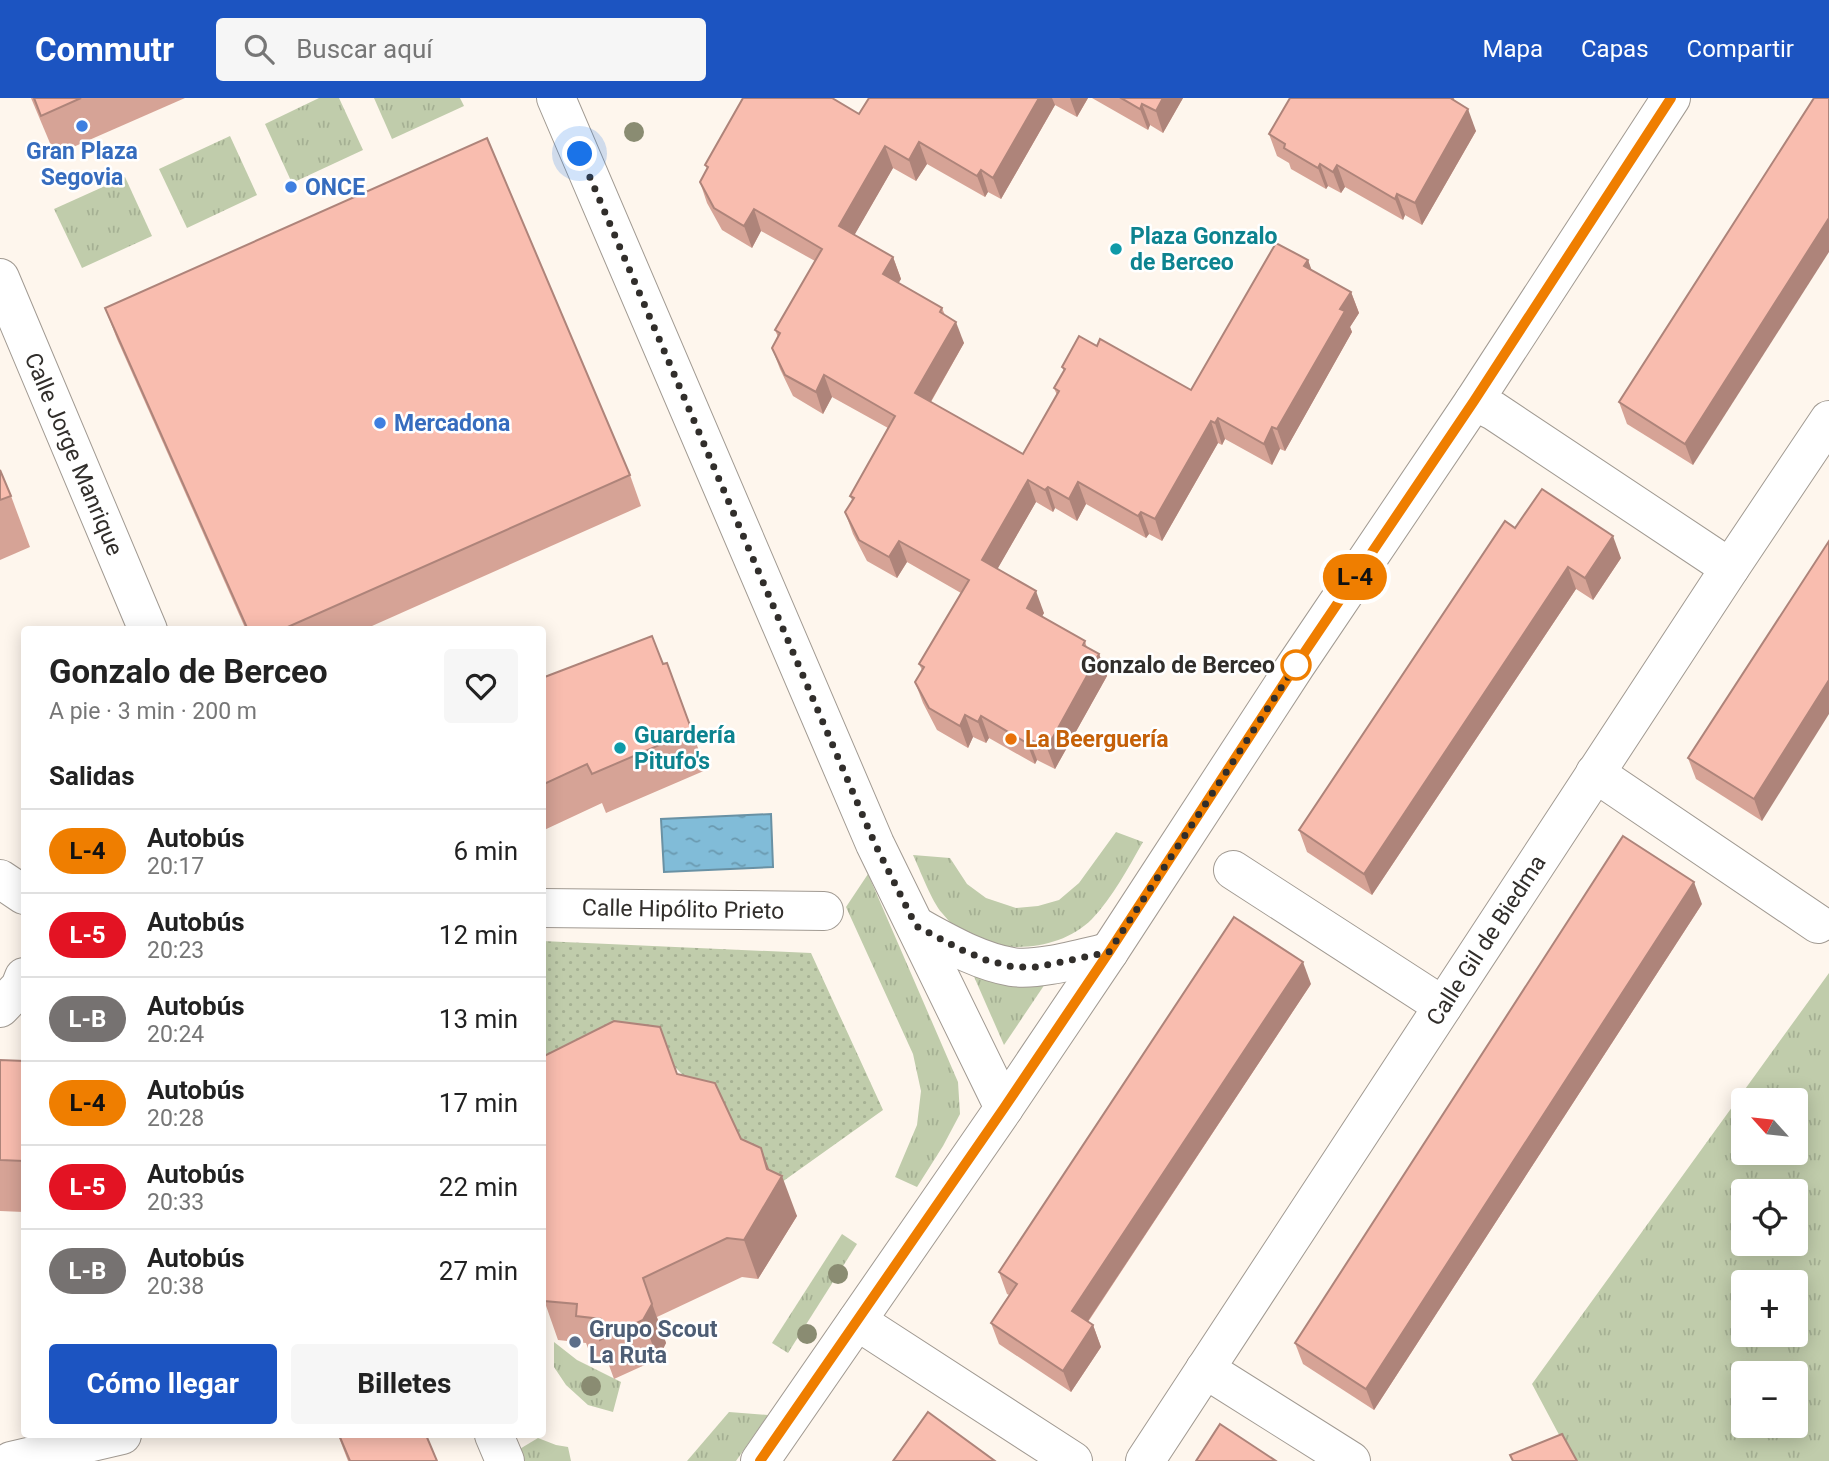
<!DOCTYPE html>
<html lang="es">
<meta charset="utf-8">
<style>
body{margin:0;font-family:Roboto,sans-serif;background:#f6f6f6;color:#222;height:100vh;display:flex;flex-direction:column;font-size:26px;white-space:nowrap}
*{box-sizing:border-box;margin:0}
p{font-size:23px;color:#767676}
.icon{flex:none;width:38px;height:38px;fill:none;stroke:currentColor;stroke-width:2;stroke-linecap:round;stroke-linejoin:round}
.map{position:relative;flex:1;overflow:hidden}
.panel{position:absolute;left:21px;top:528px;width:525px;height:812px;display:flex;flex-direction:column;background:#fff;border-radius:7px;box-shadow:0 4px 18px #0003}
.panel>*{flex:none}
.badge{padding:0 14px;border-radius:23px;font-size:24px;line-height:46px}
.needle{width:46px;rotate:297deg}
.fabs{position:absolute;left:1731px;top:990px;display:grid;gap:14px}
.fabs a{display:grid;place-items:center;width:77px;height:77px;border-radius:7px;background:#fff;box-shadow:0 4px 18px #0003;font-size:35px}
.you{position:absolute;width:35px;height:35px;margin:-18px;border:5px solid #fff;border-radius:50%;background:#1a73e8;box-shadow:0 0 0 10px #1a73e833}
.map>.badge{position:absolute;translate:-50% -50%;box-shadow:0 0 0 4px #fff}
h2{padding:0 28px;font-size:26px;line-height:63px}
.round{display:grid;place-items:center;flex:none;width:74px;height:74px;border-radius:7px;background:#f6f6f6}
.head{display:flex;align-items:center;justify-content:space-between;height:119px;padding:0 28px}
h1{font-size:33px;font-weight:700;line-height:52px}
.cta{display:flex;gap:14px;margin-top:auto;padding:14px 28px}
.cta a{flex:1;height:80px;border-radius:7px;background:#1c54c1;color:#fff;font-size:28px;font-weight:700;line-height:80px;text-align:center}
.cta a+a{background:#f6f6f6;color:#222}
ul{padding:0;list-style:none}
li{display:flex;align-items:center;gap:21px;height:84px;padding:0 28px;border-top:2px solid #e0e0e0}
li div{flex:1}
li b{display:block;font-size:26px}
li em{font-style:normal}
li .badge{min-width:77px;font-weight:700;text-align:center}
header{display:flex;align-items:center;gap:42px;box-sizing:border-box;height:98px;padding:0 35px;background:#1c54c1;color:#fff}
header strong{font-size:33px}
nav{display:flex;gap:38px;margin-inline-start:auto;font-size:24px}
.search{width:490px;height:63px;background:#f6f6f6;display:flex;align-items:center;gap:18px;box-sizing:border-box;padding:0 24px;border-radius:7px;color:#767676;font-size:26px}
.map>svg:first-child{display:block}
.grass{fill:url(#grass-tufts);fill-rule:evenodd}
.garden{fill:url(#garden-dots)}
.water{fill:url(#water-ripples);stroke:#6991a4;stroke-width:2}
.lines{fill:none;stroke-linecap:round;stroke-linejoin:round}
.minor-casing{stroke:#a19a92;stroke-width:40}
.minor{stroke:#fff;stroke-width:38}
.tree{fill:#8a8c72}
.wall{fill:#d6a396}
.shaded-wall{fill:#ae847a}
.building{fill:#f9bdaf;stroke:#ae847a;stroke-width:2}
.line-casing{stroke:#fff;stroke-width:16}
.line{stroke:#ef7e00;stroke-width:10}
.walk{stroke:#312e2b;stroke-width:7;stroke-dasharray:0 12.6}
.shop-dot{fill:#3f7fe0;stroke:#fff;stroke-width:2.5}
.culture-dot{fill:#0f9aa8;stroke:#fff;stroke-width:2.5}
.stop-dot{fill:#fff;stroke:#ef7e00;stroke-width:3.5}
.food-dot{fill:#e8710a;stroke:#fff;stroke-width:2.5}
.service-dot{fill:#5c6f8a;stroke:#fff;stroke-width:2.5}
.labels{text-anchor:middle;stroke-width:5;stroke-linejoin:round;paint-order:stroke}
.shop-label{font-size:23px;font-weight:bold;fill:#366cbe;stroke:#fff;text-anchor:start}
.culture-label{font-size:23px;font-weight:bold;fill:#0d838f;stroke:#fff;text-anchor:start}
.street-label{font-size:23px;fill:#312e2b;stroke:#fff}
.stop-label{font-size:23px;font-weight:bold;fill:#312e2b;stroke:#fff;text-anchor:end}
.food-label{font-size:23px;font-weight:bold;fill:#c56008;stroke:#fff;text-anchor:start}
.service-label{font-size:23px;font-weight:bold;fill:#4e5e75;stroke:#fff;text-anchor:start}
</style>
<header>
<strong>Commutr</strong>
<div class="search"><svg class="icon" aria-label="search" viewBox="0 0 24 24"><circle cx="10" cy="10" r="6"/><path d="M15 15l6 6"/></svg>Buscar aquí</div>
<nav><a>Mapa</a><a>Capas</a><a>Compartir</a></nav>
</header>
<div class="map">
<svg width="1829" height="1363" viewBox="0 0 1829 1363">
<defs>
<pattern id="grass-tufts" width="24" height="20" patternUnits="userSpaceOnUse" patternTransform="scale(1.75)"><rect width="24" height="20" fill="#c0ccab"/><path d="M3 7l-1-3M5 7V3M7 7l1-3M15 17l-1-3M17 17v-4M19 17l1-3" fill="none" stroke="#a5b093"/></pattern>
<pattern id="garden-dots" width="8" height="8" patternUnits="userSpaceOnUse" patternTransform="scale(1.75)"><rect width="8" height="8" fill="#c0ccab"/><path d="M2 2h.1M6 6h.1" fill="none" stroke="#a5b093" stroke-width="1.8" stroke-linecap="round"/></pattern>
<pattern id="water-ripples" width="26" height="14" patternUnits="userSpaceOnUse" patternTransform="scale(1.75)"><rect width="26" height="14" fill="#81bcd8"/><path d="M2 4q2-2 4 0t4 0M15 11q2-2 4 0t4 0" fill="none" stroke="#6a99af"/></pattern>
</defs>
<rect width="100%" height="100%" fill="#fef6ed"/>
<g class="grass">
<path d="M319,0H339L363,52L292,85L265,26Z"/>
<path d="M374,0H460L464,8L392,41Z"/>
<path d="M230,38L257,97L187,130L159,71Z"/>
<path d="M125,79L152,138L82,170L54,111Z"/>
<path d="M1116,734L1143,744C1128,770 1113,799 1092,821C1061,852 1005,857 966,837C957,833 948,822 942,815C932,804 920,772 913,757L950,760L967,786L986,800L1016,810L1038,808L1059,802L1079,785Z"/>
<path d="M868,776L958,984L960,1016L943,1048L917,1089L895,1079L917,1027L921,993L913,956L846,809Z"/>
<path d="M972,874L1049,880L1004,947Z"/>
<path d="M1829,875V1363H1573L1532,1286ZM1743,1003H1796V1055H1743ZM1743,1094H1796V1146H1743ZM1743,1185H1796V1237H1743ZM1743,1276H1796V1328H1743Z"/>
<path d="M842,1136L857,1146L788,1255L772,1245Z"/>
<path d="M554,1244L577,1262L621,1284L613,1314L588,1307L566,1287L554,1269Z"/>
<path d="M729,1314L768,1317L736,1363H687Z"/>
<path d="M538,1340L556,1347L568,1349L571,1363H523L518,1352Z"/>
</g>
<path class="garden" d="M542,843L811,855L883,1012L775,1089L730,1025L674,968L543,982Z"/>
<path class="water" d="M771,716L773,769L664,774L661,721Z"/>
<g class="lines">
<defs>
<g id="minor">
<path d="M556,0L875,746L1004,1010"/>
<path d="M0,180L148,532"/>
<path d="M1474,303L1494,313L1730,470"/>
<path d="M1595,675L1818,826"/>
<path d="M1233,772L1443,908"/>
<path d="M0,781L24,797"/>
<path d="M542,810L824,813"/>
<path d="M916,828C946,844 977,863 1012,869C1038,873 1082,860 1109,854"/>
<path d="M0,910L20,889L24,879"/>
<path d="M857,1223L1073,1363"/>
<path d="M1205,1271L1351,1363"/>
<path d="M494,1337L505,1363"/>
<path d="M11,1363L122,1337"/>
<path d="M760,1363L1004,1010L1109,854L1296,567L1474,303L1671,0"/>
<path d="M1145,1363L1730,470L1829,322"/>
</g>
</defs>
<use href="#minor" class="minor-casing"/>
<use href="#minor" class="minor"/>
</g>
<g class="tree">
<circle cx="634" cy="34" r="10"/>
<circle cx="838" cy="1176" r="10"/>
<circle cx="807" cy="1236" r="10"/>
<circle cx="591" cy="1288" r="10"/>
</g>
<g class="wall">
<path d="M31,0H185L55,57Z"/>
<path d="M869,0H1088L1077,19L1055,7L1001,101L988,94L985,99L927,66L916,83L893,70L854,137L893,159L901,181L898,185L942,210L945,217L964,245L931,304L1023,356L1057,297L1054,290L1064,274L1062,269L1097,248L1191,292L1308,162L1311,172L1351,194L1359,215L1350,229L1352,234L1285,353L1280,351L1272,367L1225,341L1222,347L1218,345L1162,443L1149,436L1146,440L1086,406L1077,423L1055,410L1053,414L1036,404L997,471L1044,515L1042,518L1085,543L1087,550L1099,556L1107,578L1055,671L1037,662L1035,666L989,640L986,645L973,639L968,650L937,632L923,605L915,584L922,572L919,566L961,495L907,464L897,480L867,463L853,436L845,414L852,402L850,398L888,330L832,299L823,316L793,298L780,271L772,250L778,239L775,232L815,163L761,133L752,150L722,132L707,105L700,84L707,71L705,67L859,16Z"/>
<path d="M1092,0H1183L1163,35L1150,27L1148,32Z"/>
<path d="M1814,0L1693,367L1627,326L1619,304Z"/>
<path d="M1457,5L1476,33L1422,127L1405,117L1403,122L1345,89L1341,95L1328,88L1326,91L1291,71L1289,65L1277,58L1269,36Z"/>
<path d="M105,210L630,377L641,408L363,532H246L117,241Z"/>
<path d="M0,372L11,398L30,449L0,462Z"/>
<path d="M1515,430L1621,460L1593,502L1576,491L1372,797L1307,754L1299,732Z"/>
<path d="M1829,443L1762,723L1696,681L1688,660Z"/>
<path d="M667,565L706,672L606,715L602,705L542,733V580L663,566Z"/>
<path d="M1702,806L1374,1312L1303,1266L1295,1245Z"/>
<path d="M1311,886L1088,1224L1093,1227L1101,1249L1071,1294L999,1246L991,1225L1009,1197L1007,1196L999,1174Z"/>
<path d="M542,959L677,976L741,1041L769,1072L797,1118L758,1181L742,1179L657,1219L666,1245L658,1261L614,1281L606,1259L591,1258L586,1245L558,1242L544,1202H542Z"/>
<path d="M0,962L24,963V1114L0,1113Z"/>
<path d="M338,1337H426L437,1363H348Z"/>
</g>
<g class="shaded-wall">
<path d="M1039,0H1052L1055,7L1001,101L993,80Z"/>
<path d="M1070,0H1088L1077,19Z"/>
<path d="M1163,0H1183L1163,35L1156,13Z"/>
<path d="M1142,6L1150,27L1148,32L1140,11Z"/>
<path d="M1468,11L1476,33L1422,127L1415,105Z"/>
<path d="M919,44L927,66L916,83L909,62Z"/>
<path d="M885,48L893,70L847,150L839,128Z"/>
<path d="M1320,66L1328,88L1326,91L1318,70Z"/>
<path d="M1337,67L1345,89L1341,95L1333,74Z"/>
<path d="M981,72L988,94L985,99L977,78Z"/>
<path d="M1397,96L1405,117L1403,122L1395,101Z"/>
<path d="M754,111L761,133L752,150L744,128Z"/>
<path d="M1829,120V154L1693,367L1685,346Z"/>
<path d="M893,159L901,181L891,198L883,176Z"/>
<path d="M1308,162L1316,184L1304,168Z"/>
<path d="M1351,194L1359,215L1350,229L1352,234L1285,353L1277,331L1340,211Z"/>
<path d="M956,224L964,245L923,317L915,295Z"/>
<path d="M824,277L832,299L823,316L816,294Z"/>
<path d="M1218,320L1225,341L1222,347L1215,325Z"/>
<path d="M1211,323L1218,345L1162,443L1155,421Z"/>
<path d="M1272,329L1280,351L1272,367L1264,346Z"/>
<path d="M1028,382L1036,404L990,484L982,462Z"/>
<path d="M1078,384L1086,406L1077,423L1069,401Z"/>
<path d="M1048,389L1055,410L1053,414L1045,392Z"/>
<path d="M1141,414L1149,436L1146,440L1138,418Z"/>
<path d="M1613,438L1621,460L1593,502L1585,480Z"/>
<path d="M899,443L907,464L897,480L889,459Z"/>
<path d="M1568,469L1576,491L1372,797L1364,776Z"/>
<path d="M1036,493L1044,515L1035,531L1027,510Z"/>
<path d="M1099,556L1107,578L1055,671L1047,650Z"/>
<path d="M1829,582V616L1762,723L1754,701Z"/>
<path d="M965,617L973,639L968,650L960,628Z"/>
<path d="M981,618L989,640L986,645L978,624Z"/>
<path d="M1029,641L1037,662L1035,666L1027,645Z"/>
<path d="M1694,784L1702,806L1374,1312L1366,1291Z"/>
<path d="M1303,864L1311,886L1080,1235L1072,1213Z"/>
<path d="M761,1050L776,1089L782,1078L797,1118L758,1181L744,1142L767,1071Z"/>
<path d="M643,1180L666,1245L658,1261L643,1222Z"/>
<path d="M1093,1227L1101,1249L1071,1294L1063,1273Z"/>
</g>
<g class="building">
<path d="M34,0H81L41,18Z"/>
<path d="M743,0H832L859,16L869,0H1039L993,80L981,72L977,78L919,44L909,62L885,48L839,128L893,159L883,176L942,210L940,214L956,224L915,295L1023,356L1059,293L1054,290L1065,271L1062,269L1079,238L1097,248L1100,241L1191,292L1276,145L1308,162L1304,168L1351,194L1340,211L1345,213L1277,331L1272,329L1264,346L1218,320L1215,325L1211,323L1155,421L1141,414L1138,418L1078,384L1069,401L1048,389L1045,392L1028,382L982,462L1036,493L1027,510L1085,543L1083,547L1099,556L1047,650L1029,641L1027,645L981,618L978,624L965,617L960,628L929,610L915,584L924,569L919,566L969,482L899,443L889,459L859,442L845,414L854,400L850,398L895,318L824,277L816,294L785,277L772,250L780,235L775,232L822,151L754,111L744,128L714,110L700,84L708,69L705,67Z"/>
<path d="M1121,0H1163L1156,13L1142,6L1140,11Z"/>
<path d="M1290,0H1453L1452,1L1468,11L1415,105L1397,96L1395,101L1337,67L1333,74L1320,66L1318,70L1284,50L1285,46L1269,36Z"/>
<path d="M1814,0H1829V120L1685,346L1619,304Z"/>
<path d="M487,40L630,377L281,532H248L105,210Z"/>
<path d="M0,372L11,398L0,402Z"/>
<path d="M1542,391L1613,438L1585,480L1568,469L1364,776L1299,732L1505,423L1515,430Z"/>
<path d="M1829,443V582L1754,701L1688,660Z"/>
<path d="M652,538L663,566L667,565L692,633L592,676L587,666L542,687V580Z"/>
<path d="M1623,738L1694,784L1366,1291L1295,1245Z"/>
<path d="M1234,819L1303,864L1072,1213L1093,1227L1063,1273L991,1225L1017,1186L999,1174Z"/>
<path d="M614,923L660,929L677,976L715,985L741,1041L761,1050L767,1071L782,1078L744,1142L727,1140L643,1180L652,1206L643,1222L600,1242L601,1221L576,1218L577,1206L544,1203L542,1199V959Z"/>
<path d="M0,962L24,963V1063L0,1062Z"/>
<path d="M928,1314L995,1363H893Z"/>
<path d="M1220,1326L1276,1363H1196Z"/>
<path d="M1562,1336L1577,1363H1513L1510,1357Z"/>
<path d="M339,1337H426L437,1363H350Z"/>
</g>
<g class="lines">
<defs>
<path id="line" d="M760,1363L1004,1010L1109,854L1296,567L1474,303L1671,0"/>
</defs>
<use href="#line" class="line-casing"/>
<use href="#line" class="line"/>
<path class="walk" d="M580,56L875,746L916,828L962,852L986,862L1013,869H1037L1109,854L1296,567"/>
</g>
<g class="shop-dot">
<circle cx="82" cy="28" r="7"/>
<circle cx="291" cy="89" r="7"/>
<circle cx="380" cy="325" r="7"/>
</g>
<g class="culture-dot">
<circle cx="1116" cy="151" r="7"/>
<circle cx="620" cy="650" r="7"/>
</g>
<circle class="stop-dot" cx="1296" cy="567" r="14"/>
<circle class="food-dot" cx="1011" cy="641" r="7"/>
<circle class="service-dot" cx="575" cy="1244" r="7"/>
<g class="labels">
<g class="shop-label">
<text x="82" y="61" text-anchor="middle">Gran Plaza<tspan x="82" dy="26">Segovia</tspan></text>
<text x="305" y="97">ONCE</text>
<text x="394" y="333">Mercadona</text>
</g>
<g class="culture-label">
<text x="1130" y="146">Plaza Gonzalo<tspan x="1130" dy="26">de Berceo</tspan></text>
<text x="634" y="645">Guardería<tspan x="634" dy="26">Pitufo's</tspan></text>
</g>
<g class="street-label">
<text transform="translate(74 356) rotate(67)" y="8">Calle Jorge Manrique</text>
<text transform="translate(683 811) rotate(1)" y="8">Calle Hipólito Prieto</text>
<text transform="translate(1486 842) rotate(-57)" y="8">Calle Gil de Biedma</text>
</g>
<g class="stop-label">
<text x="1275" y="575">Gonzalo de Berceo</text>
</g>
<g class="food-label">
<text x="1025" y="649">La Beerguería</text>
</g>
<g class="service-label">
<text x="589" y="1239">Grupo Scout<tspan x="589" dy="26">La Ruta</tspan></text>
</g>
</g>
</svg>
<div class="fabs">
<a><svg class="needle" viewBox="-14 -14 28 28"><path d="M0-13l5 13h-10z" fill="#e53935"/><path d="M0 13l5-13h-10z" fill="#767676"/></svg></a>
<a><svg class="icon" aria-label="locate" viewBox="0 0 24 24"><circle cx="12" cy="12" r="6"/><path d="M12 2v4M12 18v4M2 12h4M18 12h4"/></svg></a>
<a>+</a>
<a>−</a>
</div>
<div class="you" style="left:580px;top:56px"></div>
<b class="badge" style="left:1355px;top:479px;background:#ef7e00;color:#111">L-4</b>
<section class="panel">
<div class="head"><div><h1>Gonzalo de Berceo</h1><p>A pie · 3 min · 200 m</p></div><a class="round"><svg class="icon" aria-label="heart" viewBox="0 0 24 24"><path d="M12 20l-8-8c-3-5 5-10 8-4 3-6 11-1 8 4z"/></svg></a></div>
<h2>Salidas</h2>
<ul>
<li><span class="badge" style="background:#ef7e00;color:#111">L-4</span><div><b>Autobús</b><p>20:17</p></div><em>6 min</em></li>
<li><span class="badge" style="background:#e31323;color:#fff">L-5</span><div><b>Autobús</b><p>20:23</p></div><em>12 min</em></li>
<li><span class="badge" style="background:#767271;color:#fff">L-B</span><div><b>Autobús</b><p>20:24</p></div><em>13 min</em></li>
<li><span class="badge" style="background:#ef7e00;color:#111">L-4</span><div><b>Autobús</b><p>20:28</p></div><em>17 min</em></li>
<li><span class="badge" style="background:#e31323;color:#fff">L-5</span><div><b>Autobús</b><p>20:33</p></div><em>22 min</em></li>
<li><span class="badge" style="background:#767271;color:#fff">L-B</span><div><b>Autobús</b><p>20:38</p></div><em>27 min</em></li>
</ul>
<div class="cta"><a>Cómo llegar</a><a>Billetes</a></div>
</section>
</div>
